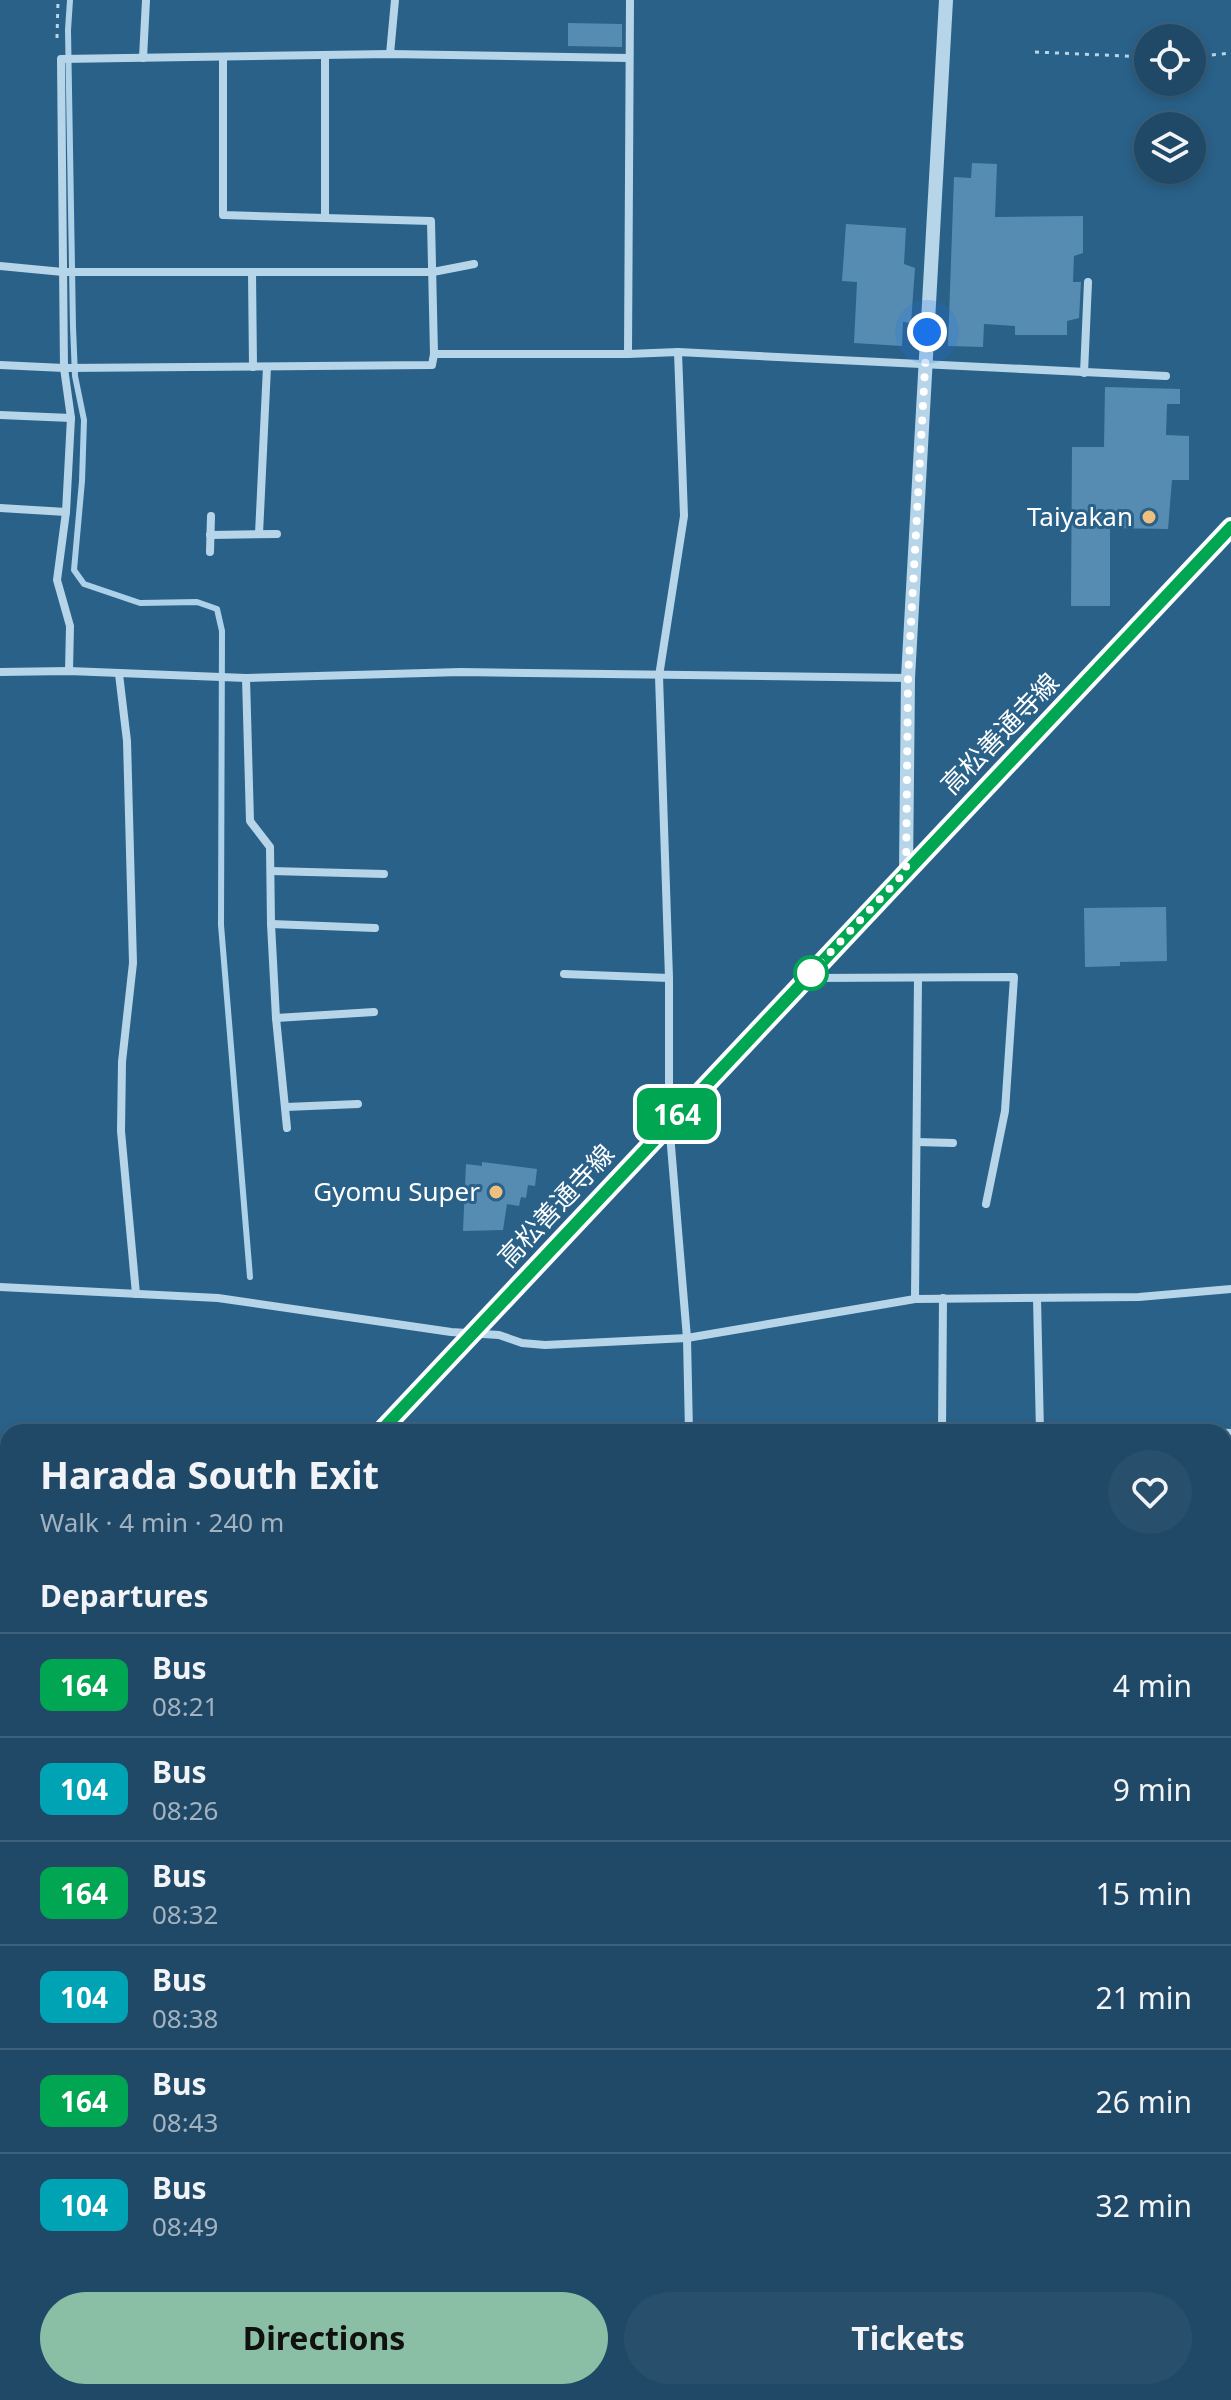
<!DOCTYPE html>
<meta charset="utf-8">
<style>
body{margin:0;font-family:"Noto Sans","Noto Sans JP",sans-serif;background:#28506d;color:#f1f3f6;height:100vh;display:flex;flex-direction:column;font-size:30px;white-space:nowrap}
*{box-sizing:border-box;margin:0}
p{font-size:26px;color:#a2b2c0}
.icon{flex:none;width:44px;height:44px;fill:none;stroke:currentColor;stroke-width:2;stroke-linecap:round;stroke-linejoin:round}
.map{position:relative;flex:1;overflow:hidden}
.details{position:absolute;left:0px;top:1424px;width:1232px;height:976px;display:flex;flex-direction:column;background:#204967;border-radius:24px 24px 0 0;box-shadow:0 4px 12px #0003,0 0 0 2px #3d617b}
.details>*{flex:none}
.badge{padding:0 16px;border-radius:12px;font-size:28px;line-height:52px}
.buttons{position:absolute;left:1134px;top:24px;display:grid;gap:16px}
.buttons a{display:grid;place-items:center;width:72px;height:72px;border-radius:50%;background:#204967;box-shadow:0 4px 12px #0003,0 0 0 2px #3d617b;font-size:40px}
.you{position:absolute;width:40px;height:40px;margin:-20px;border:6px solid #fff;border-radius:50%;background:#1a73e8;box-shadow:0 0 0 12px #1a73e833}
.map>.badge{position:absolute;translate:-50% -50%;box-shadow:0 0 0 4px #fff}
h2{padding:0 40px;font-size:30px;line-height:72px}
.round{display:grid;place-items:center;flex:none;width:84px;height:84px;border-radius:42px;background:#28506d}
.head{display:flex;align-items:center;justify-content:space-between;height:136px;padding:0 40px}
h1{font-size:38px;font-weight:700;line-height:60px}
.button{display:flex;gap:16px;margin-top:auto;padding:16px 40px}
.button a{flex:1;height:92px;border-radius:48px;background:#8abfa5;color:#111;font-size:32px;font-weight:700;line-height:92px;text-align:center}
.button a+a{background:#28506d;color:#f1f3f6}
ul{padding:0;list-style:none}
li{display:flex;align-items:center;gap:24px;height:104px;padding:0 40px;border-top:2px solid #3d617b}
li div{flex:1}
li b{display:block;font-size:30px}
li em{font-style:normal}
li .badge{min-width:88px;font-weight:700;text-align:center}
.map>svg:first-child{display:block}
.green{fill:#3f7ba6}
.lines{fill:none;stroke-linecap:round;stroke-linejoin:round}
.stream{stroke:#acd1e9;stroke-width:6}
.building{fill:#568cb2}
.path{stroke:#b7d5e9;stroke-width:3;stroke-dasharray:4 6;stroke-linecap:butt}
.service{stroke:#b7d5e9;stroke-width:6}
.minor{stroke:#b7d5e9;stroke-width:8}
.tertiary{stroke:#b7d5e9;stroke-width:14}
.primary{stroke:#fafcfe;stroke-width:20}
.trunk{stroke:#fcfefe;stroke-width:22}
.line-casing{stroke:#fff;stroke-width:18}
.line{stroke:#00a651;stroke-width:12}
.walk{stroke:#fff;stroke-width:8;stroke-dasharray:0 14.4}
.poi-dot{fill:#efbf7f;stroke:#2a6189;stroke-width:3}
.stop-dot{fill:#fff;stroke:#00a651;stroke-width:4}
.labels{text-anchor:middle;stroke-width:6;stroke-linejoin:round;paint-order:stroke}
.poi-label{font-size:26px;fill:#fff;stroke:#2a6189;text-anchor:end}
.street-label{font-size:26px;fill:#fff;stroke:#2a6189}
</style>
<div class="map">
<svg width="1231" height="2400" viewBox="0 0 1231 2400">
<rect width="100%" height="100%" fill="#2a6189"/>
<path class="green" d="M0,2253L8,2254V2392H678L677,2400H0Z"/>
<g class="lines">
<path class="stream" d="M70,0L68,30L73,327L75,376L84,420L82,481L74,570L84,584L140,603L197,602L217,609L222,631L221,925L250,1277"/>
</g>
<g class="building">
<path d="M568,23L622,24V47L568,46Z"/>
<path d="M972,163L997,164L995,217L1083,216V253L1074,256L1073,282H1081L1079,318L1067,321V335H1015V326L984,324L983,347L948,346L954,177L971,178Z"/>
<path d="M846,224L906,228L904,264L915,268L911,323L903,322L902,346L854,343L857,282L842,281Z"/>
<path d="M1105,387L1180,389V404H1167L1166,435L1189,436V480H1172L1168,529L1110,528V606H1071L1072,447H1104Z"/>
<path d="M1166,907L1167,961L1120,962V966L1085,967L1084,908Z"/>
<path d="M482,1162L537,1169L535,1186L528,1185L526,1198L521,1197L519,1206L507,1204L503,1230L463,1231L466,1164L482,1166Z"/>
</g>
<g class="lines">
<g class="path">
<path d="M57,38L58,0"/>
<path d="M1035,52L1148,57"/>
<path d="M1192,57L1231,53"/>
<path d="M0,2357L8,2351"/>
</g>
<path class="service" d="M1115,1428L1231,1432"/>
<g class="minor">
<path d="M390,54L395,0"/>
<path d="M325,56V218"/>
<path d="M223,57V215L431,221L434,354"/>
<path d="M143,58L146,0"/>
<path d="M0,266L63,272H433L474,264"/>
<path d="M252,272L253,367"/>
<path d="M678,352L684,516L659,676L669,978V1122L687,1338L689,1432"/>
<path d="M628,354L630,0"/>
<path d="M0,365L64,368L61,59L390,54L629,58"/>
<path d="M1084,373L1088,282"/>
<path d="M0,415L71,418"/>
<path d="M0,508L66,512"/>
<path d="M259,534L267,367"/>
<path d="M210,535L277,534"/>
<path d="M210,552L211,516"/>
<path d="M69,671L70,626L57,580L66,512L71,418L64,368L432,365L434,354H628L678,352L1166,376"/>
<path d="M0,672L69,671L246,678L461,672L908,678"/>
<path d="M119,674L127,741L133,963L122,1062L121,1131L136,1294"/>
<path d="M246,678L250,821L270,847L271,924L276,1018L287,1128"/>
<path d="M271,871L384,874"/>
<path d="M271,924L375,928"/>
<path d="M564,974L669,978"/>
<path d="M811,978L1014,977L1005,1111L986,1204"/>
<path d="M276,1018L374,1012"/>
<path d="M286,1107L358,1104"/>
<path d="M917,1142L953,1143"/>
<path d="M0,1287L218,1298L451,1332L499,1335L522,1343L545,1345L687,1338L915,1299L1139,1297L1231,1289"/>
<path d="M1037,1298L1040,1432"/>
<path d="M915,1299L918,978"/>
<path d="M942,1432L943,1298"/>
<path d="M1224,1594L1231,1595"/>
<path d="M1224,1895H1231"/>
<path d="M0,1902H8"/>
<path d="M1224,2224L1231,2225"/>
</g>
<g class="tertiary">
<path d="M906,871L908,678L946,0"/>
<path d="M696,2400V2392"/>
</g>
<g class="primary">
<path d="M380,1432L1231,527"/>
<path d="M0,1828L8,1821"/>
</g>
<g class="trunk">
<path d="M0,2165L8,2167"/>
<path d="M0,2186L8,2187"/>
<path d="M0,2216L8,2217"/>
<path d="M0,2234L8,2235"/>
<path d="M1224,2319L1231,2320"/>
<path d="M1224,2340L1231,2341"/>
<path d="M1224,2380L1231,2382"/>
</g>
</g>
<g class="lines">
<defs>
<path id="line" d="M380,1432L1231,527"/>
</defs>
<use href="#line" class="line-casing"/>
<use href="#line" class="line"/>
<path class="walk" d="M811,973L906,871L908,678L927,332"/>
</g>
<g class="poi-dot">
<circle cx="1149" cy="517" r="8"/>
<circle cx="496" cy="1192" r="8"/>
</g>
<circle class="stop-dot" cx="811" cy="973" r="16"/>
<g class="labels">
<g class="poi-label">
<text x="1133" y="526">Taiyakan</text>
<text x="480" y="1201">Gyomu Super</text>
</g>
<g class="street-label">
<text transform="translate(1000 734) rotate(-46)" y="9">高松善通寺線</text>
<text transform="translate(556 1206) rotate(-47)" y="9">高松善通寺線</text>
</g>
</g>
</svg>
<div class="buttons">
<a><svg class="icon" aria-label="locate" viewBox="0 0 24 24"><circle cx="12" cy="12" r="6"/><path d="M12 2v4M12 18v4M2 12h4M18 12h4"/></svg></a>
<a><svg class="icon" aria-label="layers" viewBox="0 0 24 24"><path d="M12 4l9 5-9 5-9-5zM3 14l9 5 9-5"/></svg></a>
</div>
<div class="you" style="left:927px;top:332px"></div>
<b class="badge" style="left:677px;top:1114px;background:#00a651;color:#fff">164</b>
<section class="details">
<div class="head"><div><h1>Harada South Exit</h1><p>Walk · 4 min · 240 m</p></div><a class="round"><svg class="icon" aria-label="heart" viewBox="0 0 24 24"><path d="M12 20l-8-8c-3-5 5-10 8-4 3-6 11-1 8 4z"/></svg></a></div>
<h2>Departures</h2>
<ul>
<li><span class="badge" style="background:#00a651;color:#fff">164</span><div><b>Bus</b><p>08:21</p></div><em>4 min</em></li>
<li><span class="badge" style="background:#00a3b4;color:#fff">104</span><div><b>Bus</b><p>08:26</p></div><em>9 min</em></li>
<li><span class="badge" style="background:#00a651;color:#fff">164</span><div><b>Bus</b><p>08:32</p></div><em>15 min</em></li>
<li><span class="badge" style="background:#00a3b4;color:#fff">104</span><div><b>Bus</b><p>08:38</p></div><em>21 min</em></li>
<li><span class="badge" style="background:#00a651;color:#fff">164</span><div><b>Bus</b><p>08:43</p></div><em>26 min</em></li>
<li><span class="badge" style="background:#00a3b4;color:#fff">104</span><div><b>Bus</b><p>08:49</p></div><em>32 min</em></li>
</ul>
<div class="button"><a>Directions</a><a>Tickets</a></div>
</section>
</div>
